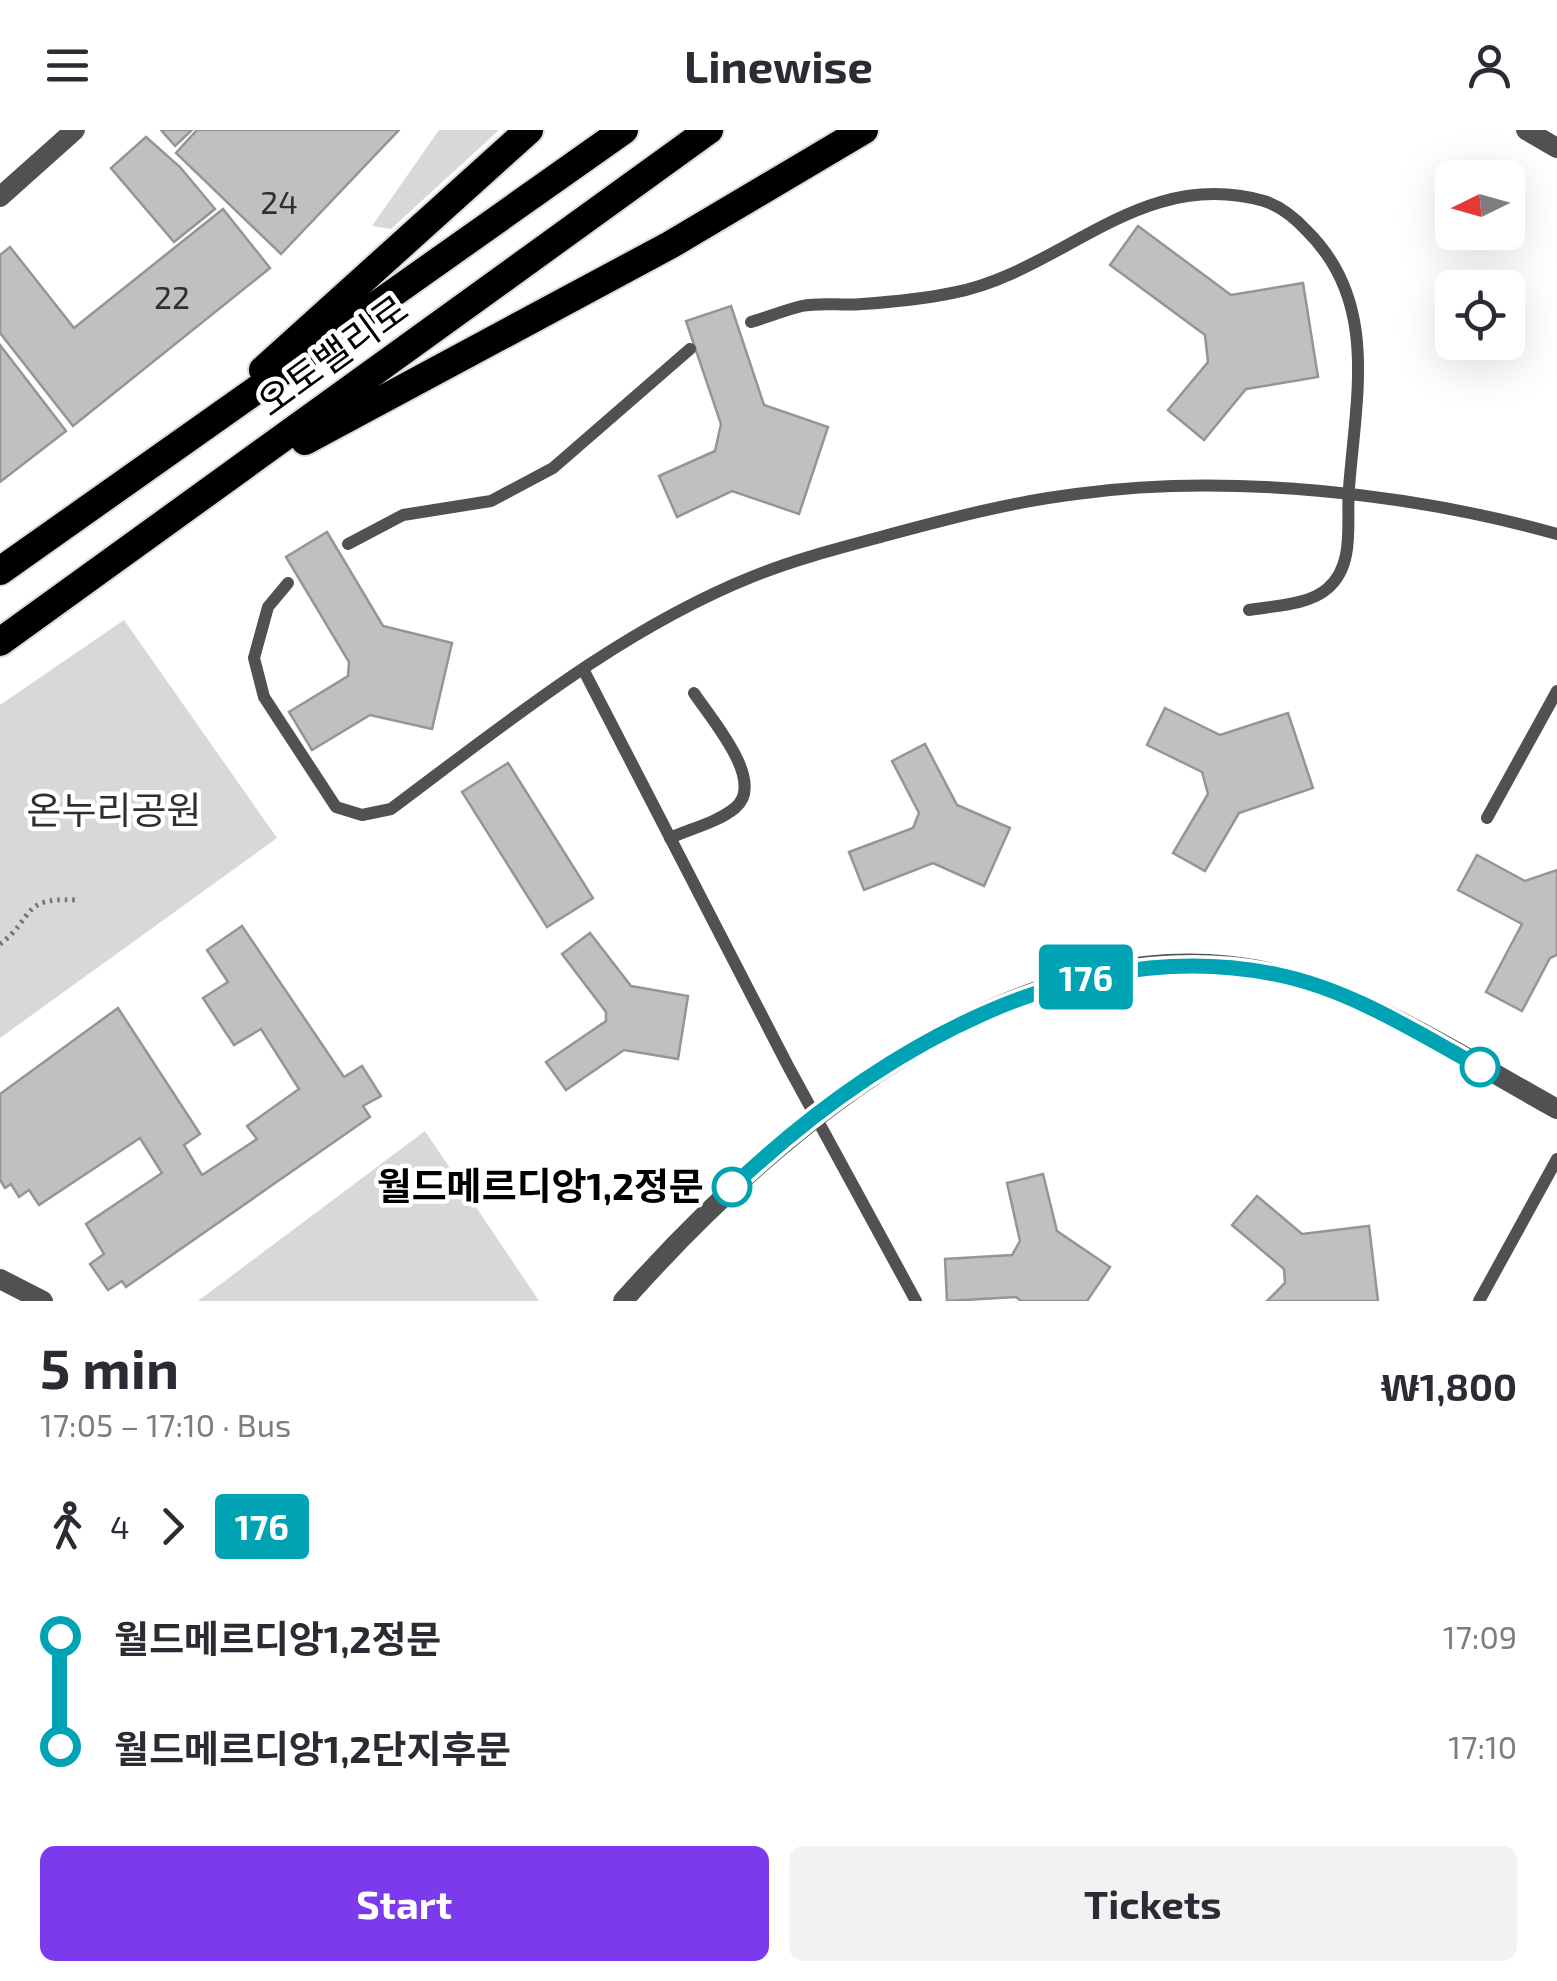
<!DOCTYPE html>
<meta charset="utf-8">
<style>
body{margin:0;font-family:"Exo 2","Noto Sans KR",sans-serif;background:#f2f2f3;color:#2b2b33;height:100vh;display:flex;flex-direction:column;font-size:38px;white-space:nowrap}
*{box-sizing:border-box;margin:0}
p{font-size:32px;color:#7c7c81}
.icon{flex:none;width:55px;height:55px;fill:none;stroke:currentColor;stroke-width:2;stroke-linecap:round;stroke-linejoin:round}
.map{position:relative;height:1171px;overflow:hidden}
.side{display:flex;flex-direction:column;background:#fff;flex:1}
.side>*{flex:none}
.badge{padding:0 20px;border-radius:8px;font-size:35px;line-height:65px}
.needle{width:65px;rotate:265deg}
.tools{position:absolute;left:1435px;top:30px;display:grid;gap:20px}
.tools a{display:grid;place-items:center;width:90px;height:90px;border-radius:15px;background:#fff;box-shadow:0 10px 40px #0002;font-size:50px}
.map>.badge{position:absolute;translate:-50% -50%;box-shadow:0 0 0 5px #fff}
.legs{display:flex;align-items:center;gap:15px;height:110px;padding:0 40px;font-size:32px}
.legs p{margin-inline-start:auto}
.headline{display:flex;align-items:center;justify-content:space-between;height:170px;padding:0 40px}
h1{font-size:55px;font-weight:700;line-height:75px}
.button{display:flex;gap:20px;margin-top:auto;padding:20px 40px}
.button a{flex:1;height:115px;border-radius:15px;background:#7c3aed;color:#fff;font-size:40px;font-weight:700;line-height:115px;text-align:center}
.button a+a{background:#f2f2f3;color:#2b2b33}
ul{padding:0 40px;list-style:none}
li{display:flex;align-items:center;gap:35px;height:110px;font-size:38px}
li i{display:grid;place-items:center;width:15px;height:100%;margin:0 12px;background:currentColor}
li i::after{content:'';width:25px;height:25px;margin:-12px;border:8px solid;border-radius:50%;background:#fff}
li p{margin-inline-start:auto}
li:first-child i{background:linear-gradient(#0000 50%,currentColor 0)}
li:last-child i{background:linear-gradient(currentColor 50%,#0000 0)}
header{display:flex;justify-content:space-between;align-items:center;height:130px;padding:0 40px;background:#fff;font-size:45px;font-weight:700}
.map>svg:first-child{display:block}
.green{fill:#d8d8d8}
.building{fill:#c0c0c0;stroke:#959595;stroke-width:2.5}
.lines{fill:none;stroke-linecap:round;stroke-linejoin:round}
.trunk-casing{stroke:#dbdbdb;stroke-width:32}
.path{stroke:#737373;stroke-width:5;stroke-dasharray:2.5 5;stroke-linecap:butt}
.service{stroke:#515151;stroke-width:12}
.minor{stroke:#515151;stroke-width:20}
.tertiary{stroke:#515151;stroke-width:20}
.trunk{stroke:#000;stroke-width:28}
.line-1-casing{stroke:#fff;stroke-width:22}
.line-1{stroke:#00a3b4;stroke-width:15}
.stop-1-dot{fill:#fff;stroke:#00a3b4;stroke-width:5}
.labels{text-anchor:middle;stroke-width:9;stroke-linejoin:round;paint-order:stroke}
.number-label{font-size:32px;fill:#303030}
.street-label{font-size:38px;fill:#000;stroke:#fff}
.park-label{font-size:38px;fill:#2f2f2f;stroke:#fff}
.stop-label{font-size:38px;font-weight:bold;fill:#000;stroke:#fff;text-anchor:end}
</style>
<header><svg class="icon" aria-label="menu" viewBox="0 0 24 24"><path d="M4 6h16M4 12h16M4 18h16"/></svg>Linewise<svg class="icon" aria-label="person" viewBox="0 0 24 24"><circle cx="12" cy="8" r="4"/><path d="M4 21q1-7 8-7t8 7"/></svg></header>
<div class="map">
<svg width="1557" height="1171" viewBox="0 0 1557 1171">
<rect width="100%" height="100%" fill="#fff"/>
<g class="green">
<path d="M439,0H499L391,99L372,96Z"/>
<path d="M124,490L277,708L0,908V575Z"/>
<path d="M425,1001L539,1171H198Z"/>
</g>
<g class="building">
<path d="M161,0H192L175,16Z"/>
<path d="M197,0H399L281,124L176,23Z"/>
<path d="M146,7L180,37L215,79L174,112L111,38Z"/>
<path d="M223,79L270,138L73,296L0,203V125L10,117L74,198Z"/>
<path d="M1138,96L1231,165L1303,153L1318,247L1246,259L1204,310L1168,280L1208,232L1205,205L1110,135Z"/>
<path d="M731,176L764,275L828,297L799,384L732,361L677,387L659,346L715,321L721,294L686,191Z"/>
<path d="M0,215L66,301L0,352Z"/>
<path d="M327,402L383,496L452,513L432,599L370,585L312,620L289,582L348,546L349,532L286,427Z"/>
<path d="M1165,578L1220,605L1288,583L1313,658L1239,683L1205,741L1173,723L1208,664L1202,642L1147,615Z"/>
<path d="M925,614L957,675L1010,698L984,756L933,733L864,760L849,722L913,698L919,683L892,631Z"/>
<path d="M508,633L593,768L547,797L462,662Z"/>
<path d="M1477,725L1525,751L1557,740V825L1550,828L1522,881L1486,862L1522,794L1458,760Z"/>
<path d="M242,796L344,947L362,936L381,966L363,976L370,987L126,1157L122,1151L108,1160L90,1134L104,1124L86,1094L162,1043L140,1008L39,1075L29,1060L19,1067L11,1054L5,1058L0,1050V964L118,878L200,1004L184,1015L202,1045L257,1009L247,996L299,959L261,899L234,915L203,868L228,852L207,820Z"/>
<path d="M590,803L631,856L688,866L678,929L624,920L566,960L546,932L606,891V882L562,824Z"/>
<path d="M1043,1044L1057,1101L1110,1137L1087,1171H1021L1016,1167L947,1171L945,1129L1012,1125L1020,1111L1007,1053Z"/>
<path d="M1257,1066L1302,1104L1369,1096L1378,1171H1267L1285,1153L1284,1139L1232,1095Z"/>
</g>
<g class="lines">
<defs>
<g id="trunk">
<path d="M263,240L529,0"/>
<path d="M305,311L670,115L864,0"/>
<path d="M0,441L624,0"/>
<path d="M0,512L709,0"/>
</g>
</defs>
<use href="#trunk" class="trunk-casing"/>
<path class="path" d="M0,814C35,788 20,767 75,770"/>
<g class="service">
<path d="M751,192C768,187 785,180 802,176C821,172 843,176 862,174C892,172 923,169 952,163C1063,142 1139,36 1264,71C1280,76 1296,89 1307,101C1379,172 1356,266 1349,358C1346,390 1356,434 1328,458C1310,475 1272,476 1249,480"/>
<path d="M348,414L403,385L491,371L553,338L690,219"/>
<path d="M288,453L268,477L254,528L264,567L336,677L362,685L391,679C505,594 621,499 754,446C796,429 840,418 884,406C947,389 1011,372 1076,364C1227,343 1411,363 1557,404"/>
<path d="M583,539L788,936L916,1171"/>
<path d="M1487,688L1557,561"/>
<path d="M670,708C690,699 718,692 735,678C767,652 711,589 694,563"/>
<path d="M1479,1171L1557,1029"/>
</g>
<g class="minor">
<path d="M0,67L75,0"/>
<path d="M0,1149L43,1171"/>
</g>
<g class="tertiary">
<path d="M1526,0L1557,18"/>
<path d="M623,1171C778,997 1031,779 1285,846C1382,872 1470,931 1557,979"/>
</g>
<use href="#trunk" class="trunk"/>
</g>
<g class="lines">
<defs>
<path id="line-1" d="M732,1057C876,921 1075,802 1279,845C1351,860 1416,902 1480,937"/>
</defs>
<use href="#line-1" class="line-1-casing"/>
<use href="#line-1" class="line-1"/>
</g>
<g class="stop-1-dot">
<circle cx="1480" cy="937" r="18"/>
<circle cx="732" cy="1057" r="18"/>
</g>
<g class="labels">
<g class="number-label">
<text x="279" y="84">24</text>
<text x="172" y="179">22</text>
</g>
<g class="street-label">
<text transform="translate(333 226) rotate(-36)" y="13">오토밸리로</text>
</g>
<g class="park-label">
<text x="114" y="694">온누리공원</text>
</g>
<g class="stop-label">
<text x="704" y="1070">월드메르디앙1,2정문</text>
</g>
</g>
</svg>
<div class="tools">
<a><svg class="needle" viewBox="-14 -14 28 28"><path d="M0-13l5 13h-10z" fill="#e53935"/><path d="M0 13l5-13h-10z" fill="#7c7c81"/></svg></a>
<a><svg class="icon" aria-label="locate" viewBox="0 0 24 24"><circle cx="12" cy="12" r="6"/><path d="M12 2v4M12 18v4M2 12h4M18 12h4"/></svg></a>
</div>
<b class="badge" style="left:1086px;top:847px;background:#00a3b4;color:#fff">176</b>
</div>
<section class="side">
<div class="headline"><div><h1>5 min</h1><p>17:05 – 17:10 · Bus</p></div><b>₩1,800</b></div>
<div class="legs"><svg class="icon" aria-label="walk" viewBox="0 0 24 24"><circle cx="13" cy="4" r="2"/><path d="M13 8l-2 6 4 7M11 14l-3 7M7 12l3-4h3l4 4"/></svg>4<svg class="icon" aria-label="forward" viewBox="0 0 24 24"><path d="M9 5l7 7-7 7"/></svg><b class="badge" style="background:#00a3b4;color:#fff">176</b></div>
<ul>
<li><i style="color:#00a3b4"></i><b>월드메르디앙1,2정문</b><p>17:09</p></li>
<li><i style="color:#00a3b4"></i><b>월드메르디앙1,2단지후문</b><p>17:10</p></li>
</ul>
<div class="button"><a>Start</a><a>Tickets</a></div>
</section>
